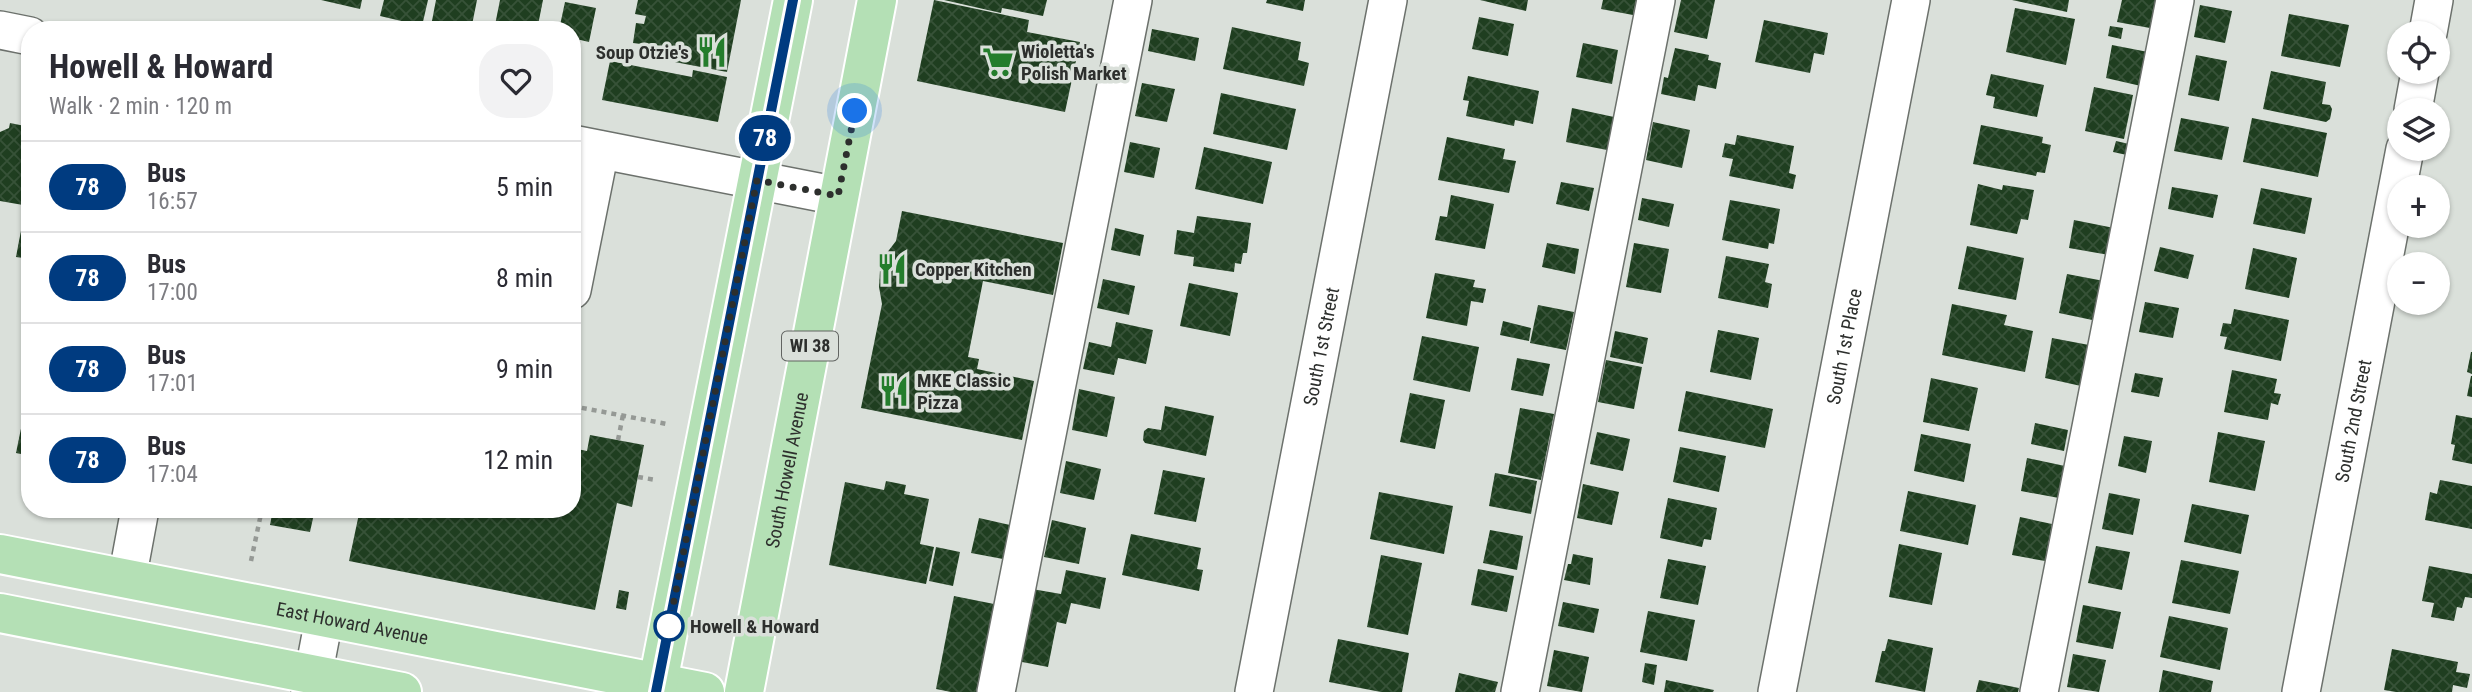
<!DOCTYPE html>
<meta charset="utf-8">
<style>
body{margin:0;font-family:"Roboto Condensed",sans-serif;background:#f2f2f3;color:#2b2b33;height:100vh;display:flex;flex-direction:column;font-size:26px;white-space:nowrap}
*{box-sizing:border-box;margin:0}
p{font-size:23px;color:#7c7c81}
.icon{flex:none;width:38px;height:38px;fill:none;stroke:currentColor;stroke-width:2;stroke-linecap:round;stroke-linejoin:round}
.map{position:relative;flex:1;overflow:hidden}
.side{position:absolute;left:21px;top:21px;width:560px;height:497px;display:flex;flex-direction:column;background:#fff;border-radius:28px;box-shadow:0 2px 5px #0004}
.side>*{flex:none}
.badge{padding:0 14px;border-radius:23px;font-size:24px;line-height:46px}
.tools{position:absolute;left:2387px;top:21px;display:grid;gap:14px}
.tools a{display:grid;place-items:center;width:63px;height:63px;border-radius:50%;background:#fff;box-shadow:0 2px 5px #0004;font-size:35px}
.you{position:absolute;width:35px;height:35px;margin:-18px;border:5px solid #fff;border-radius:50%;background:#1a73e8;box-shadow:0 0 0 10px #1a73e833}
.map>.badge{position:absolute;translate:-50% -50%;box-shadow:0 0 0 4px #fff}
.round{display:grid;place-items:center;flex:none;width:74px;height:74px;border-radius:28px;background:#f2f2f3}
.head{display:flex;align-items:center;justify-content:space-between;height:119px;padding:0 28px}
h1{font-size:33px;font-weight:700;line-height:52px}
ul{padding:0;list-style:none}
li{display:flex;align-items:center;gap:21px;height:91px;padding:0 28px;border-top:2px solid #e1e1e2}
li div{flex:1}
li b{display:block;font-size:26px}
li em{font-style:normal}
li .badge{min-width:77px;font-weight:700;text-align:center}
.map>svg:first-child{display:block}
.building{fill:url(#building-cross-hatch)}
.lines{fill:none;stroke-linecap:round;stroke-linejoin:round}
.minor-casing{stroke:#6c716c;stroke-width:40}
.major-casing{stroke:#fff;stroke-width:42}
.path{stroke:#959995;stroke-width:4.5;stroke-dasharray:5 5;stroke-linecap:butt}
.minor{stroke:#fff;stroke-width:37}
.major{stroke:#b4e0b5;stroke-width:38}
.line-casing{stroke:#fff;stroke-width:16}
.line{stroke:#003b80;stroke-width:10}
.walk{stroke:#2d2f2d;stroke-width:7;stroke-dasharray:0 12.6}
.stop-dot{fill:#fff;stroke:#003b80;stroke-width:3.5}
.labels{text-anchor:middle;stroke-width:7;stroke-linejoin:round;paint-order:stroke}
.shield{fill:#dae0da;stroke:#616461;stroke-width:2}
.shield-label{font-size:18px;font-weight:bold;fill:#2d2f2d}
.poi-label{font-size:19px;font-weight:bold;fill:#2d2f2d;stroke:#dae0da;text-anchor:start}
.street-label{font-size:19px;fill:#2d2f2d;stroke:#dae0da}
.stop-label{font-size:19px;font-weight:bold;fill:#2d2f2d;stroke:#dae0da;text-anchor:start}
</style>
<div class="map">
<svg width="2472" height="692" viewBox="0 0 2472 692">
<defs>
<pattern id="building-cross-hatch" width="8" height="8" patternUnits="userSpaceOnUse" patternTransform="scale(1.75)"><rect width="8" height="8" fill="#1f3e20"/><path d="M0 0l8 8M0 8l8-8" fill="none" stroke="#375238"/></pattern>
</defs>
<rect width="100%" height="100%" fill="#dae0da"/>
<g class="building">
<path d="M321,0H362L360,9Z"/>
<path d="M384,0H428L422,26L420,25V30L409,28L410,23L380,16Z"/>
<path d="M436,0H477L471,30H445L431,26Z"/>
<path d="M500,0H543L537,30H494Z"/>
<path d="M638,0H741L727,72L638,55L641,44L633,43L636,23L644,24L646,16L635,14Z"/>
<path d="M934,0L1029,20L1027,32L1080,42L1065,112L917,81Z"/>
<path d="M944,0H1047L1043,16L1002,8L1001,13Z"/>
<path d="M1267,0H1305L1303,11L1266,3Z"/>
<path d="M1480,0H1528L1526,11Z"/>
<path d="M1603,0H1636L1633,15L1601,9Z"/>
<path d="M1681,0H1715L1707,39L1674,32Z"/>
<path d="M2012,0H2069L2067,12Z"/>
<path d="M2122,0H2156L2150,28L2117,22Z"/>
<path d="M565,2L596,8L589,42L572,38V30H559Z"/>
<path d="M2200,5L2232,11L2225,43L2194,37Z"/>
<path d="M2015,8L2075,19L2066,65L2006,52Z"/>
<path d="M2289,14L2349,25L2340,67L2281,56Z"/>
<path d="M1479,17L1514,24L1508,56L1472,49Z"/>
<path d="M1764,20L1828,33L1824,55L1814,53L1810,73L1755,62Z"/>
<path d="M2110,26L2123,28L2121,39L2108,36Z"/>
<path d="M1232,27L1301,42L1298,60L1309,63L1304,86L1223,69Z"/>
<path d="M1152,29L1199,38L1195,61L1148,51Z"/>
<path d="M1583,43L1618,50L1612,84L1576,77Z"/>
<path d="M2112,45L2148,52L2141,86L2106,78Z"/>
<path d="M1675,48L1709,55L1708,60L1721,63L1716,89L1698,85L1695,101L1661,94L1664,77L1668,78Z"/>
<path d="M2196,55L2227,61L2219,101L2188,95Z"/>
<path d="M610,61L692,77L693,70L727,77L718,122L602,100Z"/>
<path d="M2271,71L2326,82L2322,104L2330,105L2332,109L2330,119L2326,122L2263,109Z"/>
<path d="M1991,74L2044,85L2037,117L1993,108L1995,97L1986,95Z"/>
<path d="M1468,76L1539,91L1533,124L1515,120L1514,126L1466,116L1469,101L1463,100Z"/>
<path d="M1142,83L1175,89L1167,122L1135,116Z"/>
<path d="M2094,87L2133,95L2124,139L2085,131Z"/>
<path d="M1221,93L1296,109L1287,150L1213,134Z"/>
<path d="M1572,108L1614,117L1607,150L1566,142Z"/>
<path d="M2181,118L2229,127L2222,160L2174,151Z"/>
<path d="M2252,118L2327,133L2318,177L2243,162Z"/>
<path d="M1653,122L1690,130L1682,168L1646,160Z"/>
<path d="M10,123L30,127V171L23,205L0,201V132L9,128Z"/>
<path d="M1981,125L2043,137L2042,143L2051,145L2045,173L2037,172L2036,176L1973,164Z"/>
<path d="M1737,135L1794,146L1789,173L1796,175L1793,189L1729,176L1733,159L1722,157L1725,143L1735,145Z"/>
<path d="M1447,137L1505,149L1503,159L1516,161L1509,193L1438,180Z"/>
<path d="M2116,141L2129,144L2127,155L2113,152Z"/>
<path d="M1130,142L1160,148L1154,178L1124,172Z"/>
<path d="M1204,147L1272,162L1263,204L1195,189Z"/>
<path d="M1561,182L1594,188L1589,211L1556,204Z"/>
<path d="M1978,184L2002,190L2003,185L2034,190L2028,220L2021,219L2017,234L1970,225Z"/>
<path d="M2172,187L2218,195L2213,218L2168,209Z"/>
<path d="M2261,188L2312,198L2305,234L2253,224Z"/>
<path d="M1451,195L1494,204L1485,249L1435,240L1440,216L1447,217Z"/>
<path d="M1642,198L1674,204L1669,227L1638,220Z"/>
<path d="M1730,200L1780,209L1774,244L1769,243L1768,249L1722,240Z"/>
<path d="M902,211L1063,243L1053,295L983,281L968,357L979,359L977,369L1034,381L1022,440L861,408L882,304L879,287L880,270L886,254L896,241Z"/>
<path d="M1197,216L1251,223L1247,253H1243L1241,264L1235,263L1234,272L1193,266L1194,257L1174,254L1177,230L1194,233Z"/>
<path d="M23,220L30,221V259L16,257Z"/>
<path d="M2074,220L2114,228L2109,255L2069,248Z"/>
<path d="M1115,228L1144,235L1140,256L1111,250Z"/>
<path d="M1547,243L1579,249L1575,274L1542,267Z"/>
<path d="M1634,243L1669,249L1661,293L1626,287Z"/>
<path d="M1967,246L2024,258L2016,300L1958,289Z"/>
<path d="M2160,247L2194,255L2188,279L2154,271Z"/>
<path d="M2253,248L2297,258L2289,298L2245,289Z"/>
<path d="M1726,256L1769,264L1765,282L1772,284L1768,308L1718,298Z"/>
<path d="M1435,273L1475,280L1473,287L1486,289L1483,303L1471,301L1467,326L1426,318Z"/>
<path d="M2067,274L2104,281L2097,321L2059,313Z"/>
<path d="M1103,279L1135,286L1129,315L1097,308Z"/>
<path d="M1189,283L1238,293L1230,336L1180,326Z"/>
<path d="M2145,302L2179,308L2173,338L2139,332Z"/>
<path d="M1952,304L2007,315L2004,325L2033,331L2025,372L1942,355Z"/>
<path d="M1538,305L1574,312L1566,350L1530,343Z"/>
<path d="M2234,309L2289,320L2281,361L2224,349L2227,337L2220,336L2223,323L2231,324Z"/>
<path d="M1503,321L1531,328L1529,341L1500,335Z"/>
<path d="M1116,322L1153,330L1146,364L1118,358L1114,375L1083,369L1089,342L1111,347Z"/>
<path d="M1718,330L1759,338L1751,380L1710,372Z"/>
<path d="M1615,331L1648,338L1643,364L1610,357Z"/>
<path d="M1422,336L1479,347L1470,392L1413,380Z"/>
<path d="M2052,338L2089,345L2081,386L2045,378Z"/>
<path d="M2471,352H2472V374L2467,372Z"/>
<path d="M1517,358L1550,364L1543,396L1511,390Z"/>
<path d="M1606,360L1642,367L1634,409L1598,402Z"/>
<path d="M2232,370L2277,379L2274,393L2281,394L2278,405L2271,403L2268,420L2224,412Z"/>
<path d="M2135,373L2163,378L2159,397L2131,392Z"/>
<path d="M2471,376H2472V397L2467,396Z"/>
<path d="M1931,378L1978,388L1969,431L1923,422Z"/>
<path d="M1079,389L1115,397L1107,437L1072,430Z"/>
<path d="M1686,391L1773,409L1765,448L1678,431Z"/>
<path d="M1410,393L1445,400L1435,449L1400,442Z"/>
<path d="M1165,406L1214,416L1206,456L1145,443L1143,440L1144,431L1148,428L1161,430Z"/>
<path d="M1520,408L1554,414L1541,480L1508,473Z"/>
<path d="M25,409L30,410V456L16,453Z"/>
<path d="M2456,415L2472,418V464L2452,460L2455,445L2451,444Z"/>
<path d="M2035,423L2068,430L2064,451L2031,444Z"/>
<path d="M1597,432L1630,439L1623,471L1590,464Z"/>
<path d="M2218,432L2265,441L2255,491L2209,482Z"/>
<path d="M1921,434L1971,444L1964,482L1914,471Z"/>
<path d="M590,435L644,445L632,507L617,503L595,610L349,561L360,509H572V448L587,451Z"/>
<path d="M2124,436L2152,441L2146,473L2118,466Z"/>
<path d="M1680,447L1726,456L1719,492L1673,482Z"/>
<path d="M2027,458L2065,466L2059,498L2021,491Z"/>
<path d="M1066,461L1101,469L1094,500L1060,493Z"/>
<path d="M1163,470L1205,478L1196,522L1154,514Z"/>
<path d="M1495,473L1537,481L1531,514L1489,506Z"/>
<path d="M2440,480L2472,486V529L2425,520L2430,492L2437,494Z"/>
<path d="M886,481L906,485L904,494L929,499L920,544L934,547L926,584L829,565L845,482L884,490Z"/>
<path d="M1583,484L1619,492L1612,525L1577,518Z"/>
<path d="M1908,491L1976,505L1968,545L1900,531Z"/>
<path d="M1379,492L1453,506L1444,554L1370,539Z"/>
<path d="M2109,493L2140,499L2133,535L2102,529Z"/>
<path d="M1668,498L1717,508L1711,540L1704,539L1702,547L1660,538Z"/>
<path d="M2192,504L2249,515L2241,554L2184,542Z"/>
<path d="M273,509H315L310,532L270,525Z"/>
<path d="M2020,517L2052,524L2045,561L2012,555Z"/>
<path d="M979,518L1010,525L1003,559L971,553Z"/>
<path d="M1052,520L1086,528L1079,564L1044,557Z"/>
<path d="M1490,530L1523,536L1517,570L1483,563Z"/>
<path d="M1131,534L1201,548L1197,569L1203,570L1199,591L1122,575Z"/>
<path d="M1899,544L1942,553L1932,605L1889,597Z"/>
<path d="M2096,546L2130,552L2122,590L2088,583Z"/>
<path d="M936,547L960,552L953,586L929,581Z"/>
<path d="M1573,554L1593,558L1590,585L1564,580L1568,564H1571Z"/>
<path d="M1381,555L1422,563L1408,635L1367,627Z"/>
<path d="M1668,559L1706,566L1698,605L1660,598Z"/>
<path d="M2181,560L2239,571L2230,614L2172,603Z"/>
<path d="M2429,566L2472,574V598L2465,597L2462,608L2457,607L2454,621L2431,617L2434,603L2422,601Z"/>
<path d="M1478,569L1514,576L1507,612L1471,605Z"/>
<path d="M1066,570L1106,578L1100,609L1071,603L1066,624L1057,622L1048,667L1017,661L1032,589L1061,594Z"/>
<path d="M619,590L629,592L626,610L616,608Z"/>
<path d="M954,596L994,604L976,692H951L936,689Z"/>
<path d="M1563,602L1599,609L1594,633L1558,626Z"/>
<path d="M2083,605L2121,612L2113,649L2076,642Z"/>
<path d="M1648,611L1695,620L1687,661L1640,652Z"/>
<path d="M2169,616L2228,628L2220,670L2160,657Z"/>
<path d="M1338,639L1409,653L1402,692H1381L1329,682Z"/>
<path d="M1888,639L1933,648L1925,692L1875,682L1882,651H1885Z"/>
<path d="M2392,649L2458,662L2456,672L2470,674L2467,688L2453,685L2452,692H2396L2384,690Z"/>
<path d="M1554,650L1589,657L1582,692L1547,686Z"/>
<path d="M2073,654L2106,660L2099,692L2067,687Z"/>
<path d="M1645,663L1657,665L1654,685L1642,682Z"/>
<path d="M2163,670L2213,681L2211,692H2159Z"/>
<path d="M1459,673L1498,682L1495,692H1455Z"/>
<path d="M1666,680L1714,690L1713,692H1664Z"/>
<path d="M1979,680L2019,688L2018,692H1976Z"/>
</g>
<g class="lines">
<defs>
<g id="minor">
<path d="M0,30L30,36"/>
<path d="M2428,33L2434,0"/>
<path d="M2413,110L2420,72"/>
<path d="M572,144L838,196"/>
<path d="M572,290L600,150"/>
<path d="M127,579L140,509"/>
<path d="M310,692L324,619"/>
<path d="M996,692L1133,0"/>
<path id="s1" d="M1254,692L1388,0"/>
<path d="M1520,692L1656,0"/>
<path id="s2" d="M1777,692L1911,0"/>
<path d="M2039,692L2175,0"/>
<path id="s3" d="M2301,692L2405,149"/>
</g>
<g id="major">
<path id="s4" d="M0,554L705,692"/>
<path d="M0,613L402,692"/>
<path d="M656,692L793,0"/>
<path id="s5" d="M744,692L877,0"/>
</g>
</defs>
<use href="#minor" class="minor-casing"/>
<use href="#major" class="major-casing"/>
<g class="path">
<path d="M572,406L667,424"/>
<path d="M618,440L623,415"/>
<path d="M638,477L656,480"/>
<path d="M251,561L262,509"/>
</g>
<use href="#minor" class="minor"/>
<use href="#major" class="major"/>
</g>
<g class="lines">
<defs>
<path id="line" d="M656,692L793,0"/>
</defs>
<use href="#line" class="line-casing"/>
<use href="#line" class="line"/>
<path class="walk" d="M669,626L757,180L838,196L855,111"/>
</g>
<defs>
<symbol id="restaurant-bare" viewBox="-9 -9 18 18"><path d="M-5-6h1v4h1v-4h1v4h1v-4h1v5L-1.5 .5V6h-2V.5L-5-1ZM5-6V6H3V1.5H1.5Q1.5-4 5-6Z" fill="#247d2c" stroke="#dae0da" stroke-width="2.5" paint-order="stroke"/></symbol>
<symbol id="supermarket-bare" viewBox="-9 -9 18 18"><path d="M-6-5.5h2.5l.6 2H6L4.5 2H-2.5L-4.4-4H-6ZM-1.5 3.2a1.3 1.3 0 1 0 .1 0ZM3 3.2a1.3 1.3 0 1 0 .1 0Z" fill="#247d2c" stroke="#dae0da" stroke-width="2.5" paint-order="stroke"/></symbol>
</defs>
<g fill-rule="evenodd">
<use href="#restaurant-bare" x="690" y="30" width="44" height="44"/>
<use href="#supermarket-bare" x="976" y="40" width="44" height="44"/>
<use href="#restaurant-bare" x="870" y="247" width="44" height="44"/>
<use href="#restaurant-bare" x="872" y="369" width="44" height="44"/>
</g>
<circle class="stop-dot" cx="669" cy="626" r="14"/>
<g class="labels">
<rect class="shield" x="782" y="331.5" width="56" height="29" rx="5"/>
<g class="shield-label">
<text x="810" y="352">WI 38</text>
</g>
<g class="poi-label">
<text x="1021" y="58">Wioletta's<tspan x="1021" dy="22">Polish Market</tspan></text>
<text x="689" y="59" text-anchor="end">Soup Otzie's</text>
<text x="915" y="276">Copper Kitchen</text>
<text x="917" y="387">MKE Classic<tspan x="917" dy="22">Pizza</tspan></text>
</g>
<g class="street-label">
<text dy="7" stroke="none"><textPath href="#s1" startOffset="352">South 1st Street</textPath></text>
<text dy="7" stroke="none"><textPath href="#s2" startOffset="352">South 1st Place</textPath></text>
<text dy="7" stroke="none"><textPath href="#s3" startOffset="276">South 2nd Street</textPath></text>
<text dy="7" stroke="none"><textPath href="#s5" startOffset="226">South Howell Avenue</textPath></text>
<text dy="7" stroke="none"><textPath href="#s4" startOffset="359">East Howard Avenue</textPath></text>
</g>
<g class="stop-label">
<text x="690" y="633">Howell &amp; Howard</text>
</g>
</g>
</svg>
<div class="tools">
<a><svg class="icon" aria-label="locate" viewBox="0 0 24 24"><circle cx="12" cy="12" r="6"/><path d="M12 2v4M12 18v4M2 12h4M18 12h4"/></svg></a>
<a><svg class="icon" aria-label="layers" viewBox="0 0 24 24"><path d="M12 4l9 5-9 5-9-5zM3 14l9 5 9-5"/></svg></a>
<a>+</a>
<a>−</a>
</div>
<div class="you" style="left:855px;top:111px"></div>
<b class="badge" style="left:765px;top:138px;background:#003b80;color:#fff">78</b>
<section class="side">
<div class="head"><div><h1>Howell &amp; Howard</h1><p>Walk · 2 min · 120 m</p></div><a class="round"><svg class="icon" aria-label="heart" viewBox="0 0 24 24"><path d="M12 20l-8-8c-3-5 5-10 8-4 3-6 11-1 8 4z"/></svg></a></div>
<ul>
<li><span class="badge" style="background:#003b80;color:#fff">78</span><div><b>Bus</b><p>16:57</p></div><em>5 min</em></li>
<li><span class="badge" style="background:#003b80;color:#fff">78</span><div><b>Bus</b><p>17:00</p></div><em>8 min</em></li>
<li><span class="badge" style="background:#003b80;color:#fff">78</span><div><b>Bus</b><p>17:01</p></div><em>9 min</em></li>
<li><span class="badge" style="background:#003b80;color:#fff">78</span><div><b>Bus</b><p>17:04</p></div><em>12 min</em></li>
</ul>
</section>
</div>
